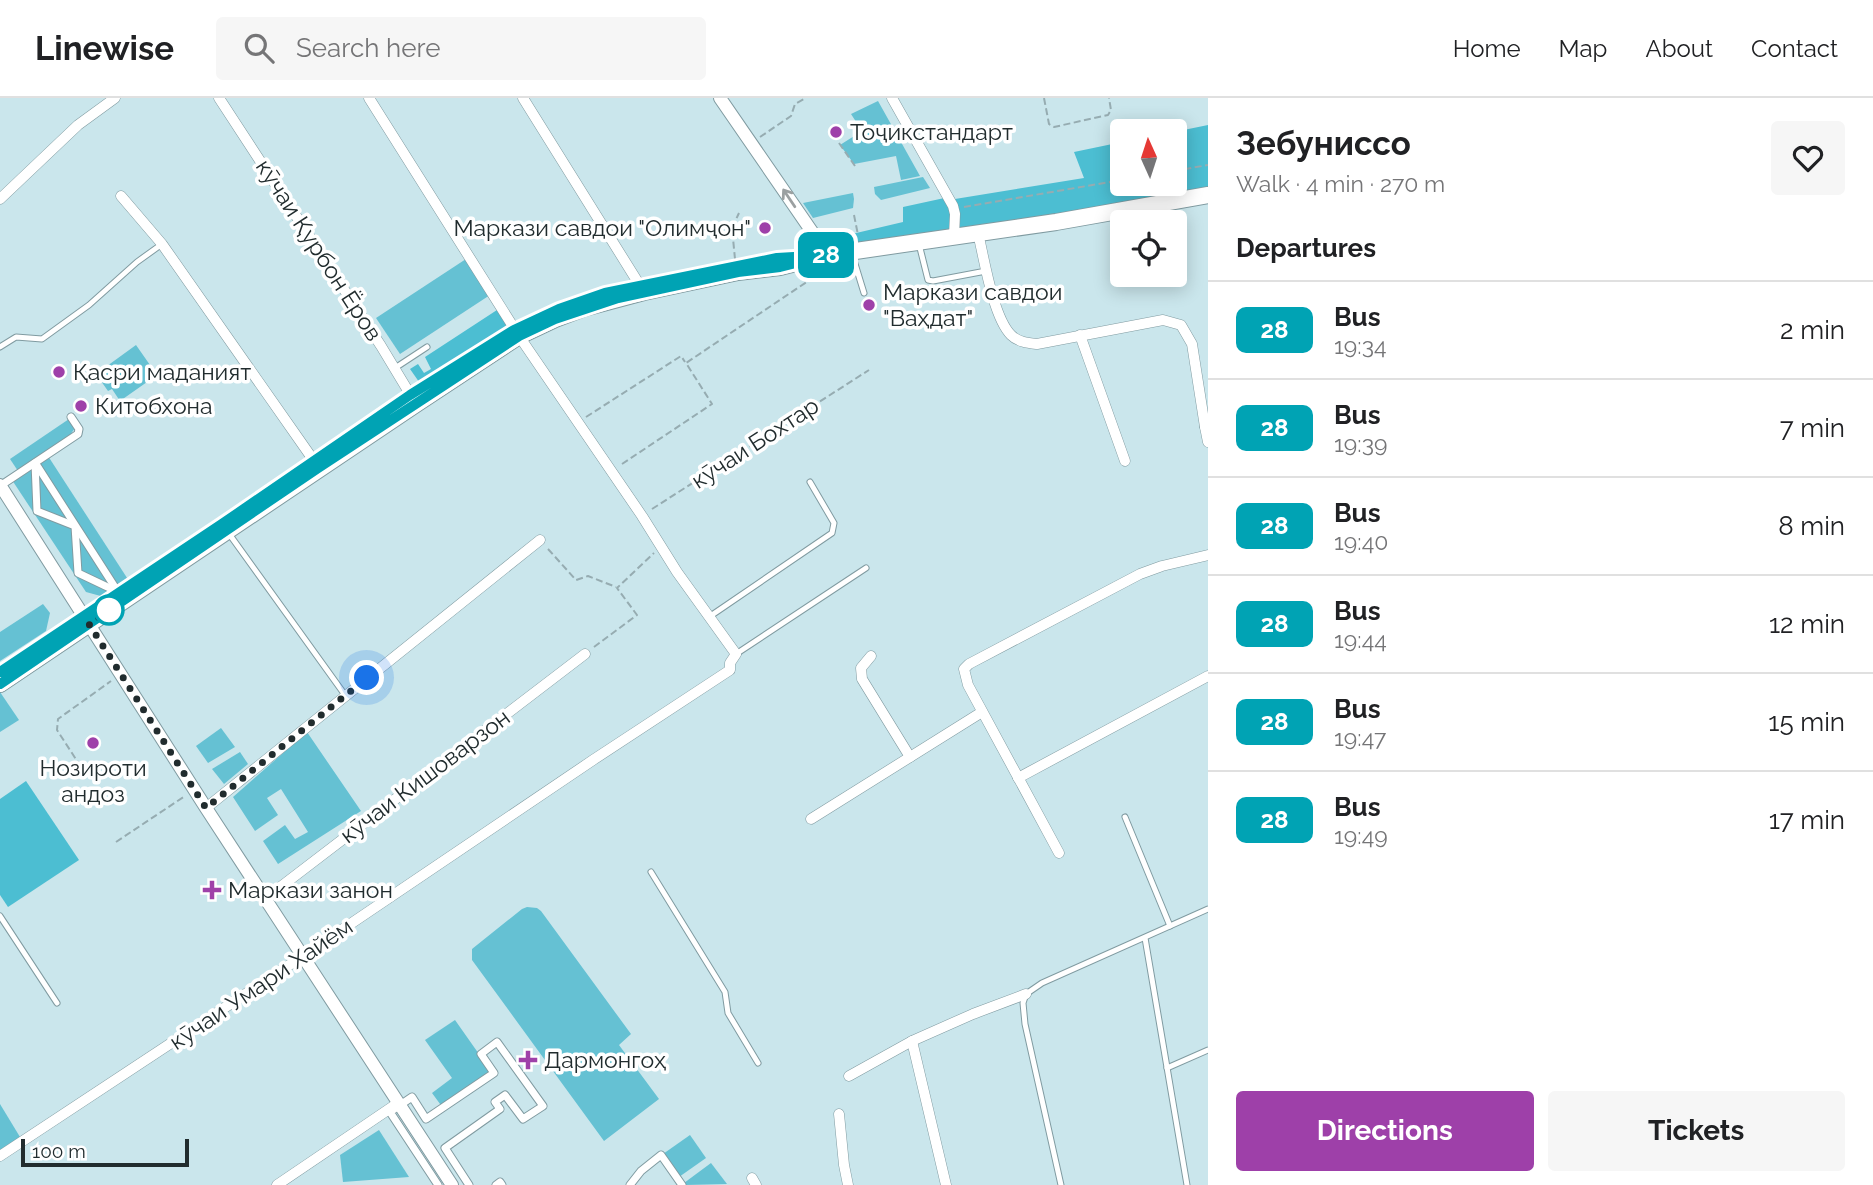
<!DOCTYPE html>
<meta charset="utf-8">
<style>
body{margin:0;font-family:Raleway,sans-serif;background:#f6f6f6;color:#202124;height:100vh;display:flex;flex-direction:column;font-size:26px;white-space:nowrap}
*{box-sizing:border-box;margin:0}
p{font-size:23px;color:#757577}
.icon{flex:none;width:38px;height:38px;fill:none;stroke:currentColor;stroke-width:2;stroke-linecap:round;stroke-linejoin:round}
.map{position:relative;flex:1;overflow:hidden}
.sheet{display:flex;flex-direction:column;background:#fff;width:665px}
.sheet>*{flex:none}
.badge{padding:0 14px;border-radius:10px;font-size:24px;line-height:46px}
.needle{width:46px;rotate:357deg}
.fabs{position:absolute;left:1110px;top:21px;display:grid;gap:14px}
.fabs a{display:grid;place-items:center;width:77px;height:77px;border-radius:7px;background:#fff;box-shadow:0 4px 18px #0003;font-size:35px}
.scale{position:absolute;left:21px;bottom:18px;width:168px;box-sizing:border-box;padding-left:7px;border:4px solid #212c2e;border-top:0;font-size:19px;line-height:24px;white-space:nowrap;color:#212c2e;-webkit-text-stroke:5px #fff;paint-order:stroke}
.you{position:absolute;width:35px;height:35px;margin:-18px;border:5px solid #fff;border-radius:50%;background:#1a73e8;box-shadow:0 0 0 10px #1a73e833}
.map>.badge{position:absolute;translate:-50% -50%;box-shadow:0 0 0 4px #fff}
h2{padding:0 28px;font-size:26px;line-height:63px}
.round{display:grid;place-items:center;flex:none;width:74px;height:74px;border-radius:7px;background:#f6f6f6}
.headline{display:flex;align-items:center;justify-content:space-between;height:119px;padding:0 28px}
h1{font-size:33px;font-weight:700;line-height:52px}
.cta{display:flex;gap:14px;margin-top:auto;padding:14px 28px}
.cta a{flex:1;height:80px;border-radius:7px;background:#9e40a9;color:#fff;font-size:28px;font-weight:700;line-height:80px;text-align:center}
.cta a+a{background:#f6f6f6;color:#202124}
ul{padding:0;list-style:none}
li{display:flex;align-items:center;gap:21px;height:98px;padding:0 28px;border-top:2px solid #e0e0e0}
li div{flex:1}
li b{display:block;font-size:26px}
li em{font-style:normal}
li .badge{min-width:77px;font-weight:700;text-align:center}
header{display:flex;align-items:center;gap:42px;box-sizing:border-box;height:98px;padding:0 35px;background:#fff;border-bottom:2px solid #e0e0e0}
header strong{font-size:33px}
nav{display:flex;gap:38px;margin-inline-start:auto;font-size:24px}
.search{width:490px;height:63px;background:#f6f6f6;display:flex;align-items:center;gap:18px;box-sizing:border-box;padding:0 24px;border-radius:7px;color:#757577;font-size:26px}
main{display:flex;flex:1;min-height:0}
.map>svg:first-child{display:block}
.green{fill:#65c1d3}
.forest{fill:#4cbed2}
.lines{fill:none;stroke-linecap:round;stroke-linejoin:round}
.service-casing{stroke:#809ba1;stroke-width:7}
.pedestrian-casing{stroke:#809ba1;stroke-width:9}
.minor-casing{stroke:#809ba1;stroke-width:11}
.tertiary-casing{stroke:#809ba1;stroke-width:14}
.trunk-casing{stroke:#809ba1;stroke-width:18}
.path{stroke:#96acb1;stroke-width:2;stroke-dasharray:7 3.5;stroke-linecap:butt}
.service{stroke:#fff;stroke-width:5}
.pedestrian{stroke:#fff;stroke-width:7}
.minor{stroke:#fff;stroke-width:10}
.tertiary{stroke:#fff;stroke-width:12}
.trunk{stroke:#fff;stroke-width:16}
.oneway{stroke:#9ba0a1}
.line-casing{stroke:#fff;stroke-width:16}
.line{stroke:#00a3b4;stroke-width:10}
.walk{stroke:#212c2e;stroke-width:7;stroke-dasharray:0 12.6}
.poi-dot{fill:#9e40a9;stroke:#fff;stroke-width:2.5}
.stop-dot{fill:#fff;stroke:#00a3b4;stroke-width:3.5}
.labels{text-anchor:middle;stroke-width:7;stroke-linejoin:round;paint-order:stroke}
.poi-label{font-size:23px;fill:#212c2e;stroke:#fff;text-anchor:start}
.street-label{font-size:23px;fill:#212c2e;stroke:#fff}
</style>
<header>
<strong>Linewise</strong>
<div class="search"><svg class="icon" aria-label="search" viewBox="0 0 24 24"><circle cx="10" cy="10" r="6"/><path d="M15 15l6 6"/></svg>Search here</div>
<nav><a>Home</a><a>Map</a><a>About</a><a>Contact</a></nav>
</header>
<main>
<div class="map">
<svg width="1208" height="1087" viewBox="0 0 1208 1087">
<rect width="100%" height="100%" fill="#cae6ec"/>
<g class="green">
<path d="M878,3L920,78L901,82L896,58L854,66L840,47L862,33L851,16Z"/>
<path d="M923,79L930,90L881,102L875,96L874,89Z"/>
<path d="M853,95L854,101L853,110L813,120L803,105Z"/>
<path d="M466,161L490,197L400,256L376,220Z"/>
<path d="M136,247L157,277L120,303L112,291L108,293L96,276Z"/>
<path d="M69,321L75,330L68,340L18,373L10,361Z"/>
<path d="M48,358L131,486L108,500L86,494L12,382Z"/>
<path d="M43,506L50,515L46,533L0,563V534Z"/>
<path d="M0,594L19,622L0,634Z"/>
<path d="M221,630L235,649L208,665L196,648Z"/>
<path d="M307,634L361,713L278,766L263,743L285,727L295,741L308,734L281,691L267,700L278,717L255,733L233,699Z"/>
<path d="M240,654L248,666L224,686L212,671Z"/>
<path d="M527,809L537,810L541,813L631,936L619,947L659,1001L604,1043L472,862V851L522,811Z"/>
<path d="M455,922L493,976L443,1010L432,995L452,980L425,942Z"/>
<path d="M0,1006L20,1039L0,1052Z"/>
<path d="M379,1032L409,1079L343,1084L340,1057Z"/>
<path d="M690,1037L706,1060L679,1079L663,1056Z"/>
<path d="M711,1065L727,1086L685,1087L684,1085Z"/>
</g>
<g class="forest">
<path d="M1208,27V94L958,135L959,110L955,101L1084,80L1074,54L1122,44V86H1174V34Z"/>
<path d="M949,99L954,138L828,157L818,144L903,124V109Z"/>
<path d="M497,212L512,234L424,291L410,271L418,266L424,275L431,271L425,259Z"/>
<path d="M26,683L79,762L8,809L0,797V701Z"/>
</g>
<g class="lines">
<defs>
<g id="service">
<path d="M919,146L928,182L933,183L986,173"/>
<path d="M852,156L864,195"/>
<path d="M0,249L16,239L42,241L89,207L137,164L162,146"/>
<path d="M395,270L427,249"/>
<path d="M222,426L345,597"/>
<path d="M709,519L832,435L834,425L810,384"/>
<path d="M736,556L866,470"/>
<path d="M1125,719L1170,828"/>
<path d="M651,774L725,894L728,915L758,965"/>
<path d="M0,818L57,905"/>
<path d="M1145,840L1187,1087"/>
<path d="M1167,970L1208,952"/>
<path d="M1061,1087L1025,926L1023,905L1026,896L1042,885L1208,811"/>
</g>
<g id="pedestrian">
<path d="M35,365L37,413L75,428L78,475L118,494"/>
<path d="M36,366L118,494"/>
<path d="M0,388L78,336L79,331L71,319"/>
<path d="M438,1087L390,1014L412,999L426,1021L494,975L481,956L497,944L543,1008L523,1021L505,997L495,1004L500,1011L445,1050L469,1087"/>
<path d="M496,1087L500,1084L502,1087"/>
<path d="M630,1087L641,1073L661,1057L682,1087"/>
</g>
<g id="minor">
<path d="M219,0L381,248L416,306"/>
<path d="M523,0L644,194"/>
<path d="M892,0L953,108L955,116L954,138"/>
<path d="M121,98L162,146L319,370"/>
<path d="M0,101L78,27L115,0"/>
<path d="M978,135C984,160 993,219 1011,237C1018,244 1028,245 1037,246L1163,222L1181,227L1192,246L1205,329L1208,328"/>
<path d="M1080,237L1125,363"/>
<path d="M1205,329L1208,344"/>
<path d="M871,558L861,570L862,581L910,659"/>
<path d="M1018,680L1208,578"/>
<path d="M206,710L540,442"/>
<path d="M811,721L982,614"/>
<path d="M1059,755L968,587L964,571L969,566L1140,476L1162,468L1208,457"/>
<path d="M266,800L585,556"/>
<path d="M912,943L946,1087"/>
<path d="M849,978L912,943L973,916L1026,896"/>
<path d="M839,1016L844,1067L848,1087"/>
<path d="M0,1058L303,858L593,662L730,572V565L736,556L677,474L642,418L519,238L369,0"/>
<path d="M752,1080L756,1087"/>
<path d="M277,1087L398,1005"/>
</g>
<g id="tertiary">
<path d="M720,0L828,157"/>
<path d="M0,387L206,710L452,1087"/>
</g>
<path id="trunk" d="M0,586L416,306L519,238L555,221L584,210L644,194L738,174L780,169L828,157L1056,124L1208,97"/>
</defs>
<use href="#service" class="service-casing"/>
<use href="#pedestrian" class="pedestrian-casing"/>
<use href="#minor" class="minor-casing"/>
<use href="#tertiary" class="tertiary-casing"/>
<use href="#trunk" class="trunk-casing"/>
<g class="path">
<path d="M1044,0L1049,26L1054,29L1108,17L1111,12L1109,0"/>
<path d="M760,39L791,18L795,6L806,0"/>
<path d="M839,45L855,68"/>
<path d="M1174,73L1208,67"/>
<path d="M964,109L1122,82"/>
<path d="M854,117L858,137"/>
<path d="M735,161L732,130L739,115"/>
<path d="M586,319L681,258L685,264"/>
<path d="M622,366L712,306L686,265L823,173"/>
<path d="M652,411L869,272"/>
<path d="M548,451L576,482L588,478L616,489"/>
<path d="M594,549L637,517L617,490L654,455"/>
<path d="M81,669L57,632L58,621L111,583"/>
<path d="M116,744L185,698"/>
</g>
<use href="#service" class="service"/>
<use href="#pedestrian" class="pedestrian"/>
<use href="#minor" class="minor"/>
<use href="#tertiary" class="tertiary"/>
<use href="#trunk" class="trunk"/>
</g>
<defs><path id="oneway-shaft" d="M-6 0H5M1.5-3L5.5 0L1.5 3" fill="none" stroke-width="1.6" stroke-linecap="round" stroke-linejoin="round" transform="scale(1.75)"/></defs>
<use class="oneway" href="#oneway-shaft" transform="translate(789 100) rotate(-124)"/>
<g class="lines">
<defs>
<path id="line" d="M0,574L222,426L410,297L514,232L559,211L605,195L777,160L828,157L780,169L738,174L618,200L555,221L519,238L318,370L0,586"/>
</defs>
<use href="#line" class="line-casing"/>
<use href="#line" class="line"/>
<path class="walk" d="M109,512L89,526L206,710L367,580"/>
</g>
<g class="poi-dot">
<circle cx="836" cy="34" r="7"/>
<circle cx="765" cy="130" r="7"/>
<circle cx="869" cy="207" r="7"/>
<circle cx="59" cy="274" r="7"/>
<circle cx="81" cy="308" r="7"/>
<circle cx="93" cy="645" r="7"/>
<path d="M208.5 781.5h7v7h7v7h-7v7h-7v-7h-7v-7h7z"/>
<path d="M524.5 951.5h7v7h7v7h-7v7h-7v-7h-7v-7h7z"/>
</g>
<circle class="stop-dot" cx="109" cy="512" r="14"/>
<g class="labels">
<g class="poi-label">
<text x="850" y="42">Тоҷикстандарт</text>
<text x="751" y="138" text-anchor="end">Маркази савдои "Олимҷон"</text>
<text x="883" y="202">Маркази савдои<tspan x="883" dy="26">"Ваҳдат"</tspan></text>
<text x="73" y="282">Қасри маданият</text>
<text x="95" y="316">Китобхона</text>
<text x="93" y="678" text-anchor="middle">Нозироти<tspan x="93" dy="26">андоз</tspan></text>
<text x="228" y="800">Маркази занон</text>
<text x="544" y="970">Дармонгоҳ</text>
</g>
<g class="street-label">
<text transform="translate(319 152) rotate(57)" y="8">кӯчаи Қурбон Ёров</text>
<text transform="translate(755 345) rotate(-33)" y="8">кӯчаи Бохтар</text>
<text transform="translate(425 678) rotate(-37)" y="8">кӯчаи Кишоварзон</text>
<text transform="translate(261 886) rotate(-34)" y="8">кӯчаи Умари Хайём</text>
</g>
</g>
</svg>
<div class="fabs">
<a><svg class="needle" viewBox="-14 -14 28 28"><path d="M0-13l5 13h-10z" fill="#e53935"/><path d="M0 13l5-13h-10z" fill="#757577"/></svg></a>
<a><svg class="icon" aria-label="locate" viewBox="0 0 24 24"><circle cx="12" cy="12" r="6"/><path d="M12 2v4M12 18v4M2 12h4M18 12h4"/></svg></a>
</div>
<div class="scale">100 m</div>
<div class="you" style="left:367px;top:580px"></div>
<b class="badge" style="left:826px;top:157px;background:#00a3b4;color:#fff">28</b>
</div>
<section class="sheet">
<div class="headline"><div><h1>Зебуниссо</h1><p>Walk · 4 min · 270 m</p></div><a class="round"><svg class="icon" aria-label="heart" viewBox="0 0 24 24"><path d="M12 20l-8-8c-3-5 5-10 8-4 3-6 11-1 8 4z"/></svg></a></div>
<h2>Departures</h2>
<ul>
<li><span class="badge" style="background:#00a3b4;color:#fff">28</span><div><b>Bus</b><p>19:34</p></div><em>2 min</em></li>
<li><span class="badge" style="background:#00a3b4;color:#fff">28</span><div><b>Bus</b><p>19:39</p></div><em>7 min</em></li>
<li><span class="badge" style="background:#00a3b4;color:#fff">28</span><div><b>Bus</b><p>19:40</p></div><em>8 min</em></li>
<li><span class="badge" style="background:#00a3b4;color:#fff">28</span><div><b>Bus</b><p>19:44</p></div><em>12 min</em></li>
<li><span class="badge" style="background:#00a3b4;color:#fff">28</span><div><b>Bus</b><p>19:47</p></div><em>15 min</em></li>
<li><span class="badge" style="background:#00a3b4;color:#fff">28</span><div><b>Bus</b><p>19:49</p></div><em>17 min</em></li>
</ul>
<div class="cta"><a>Directions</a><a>Tickets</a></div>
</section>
</main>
